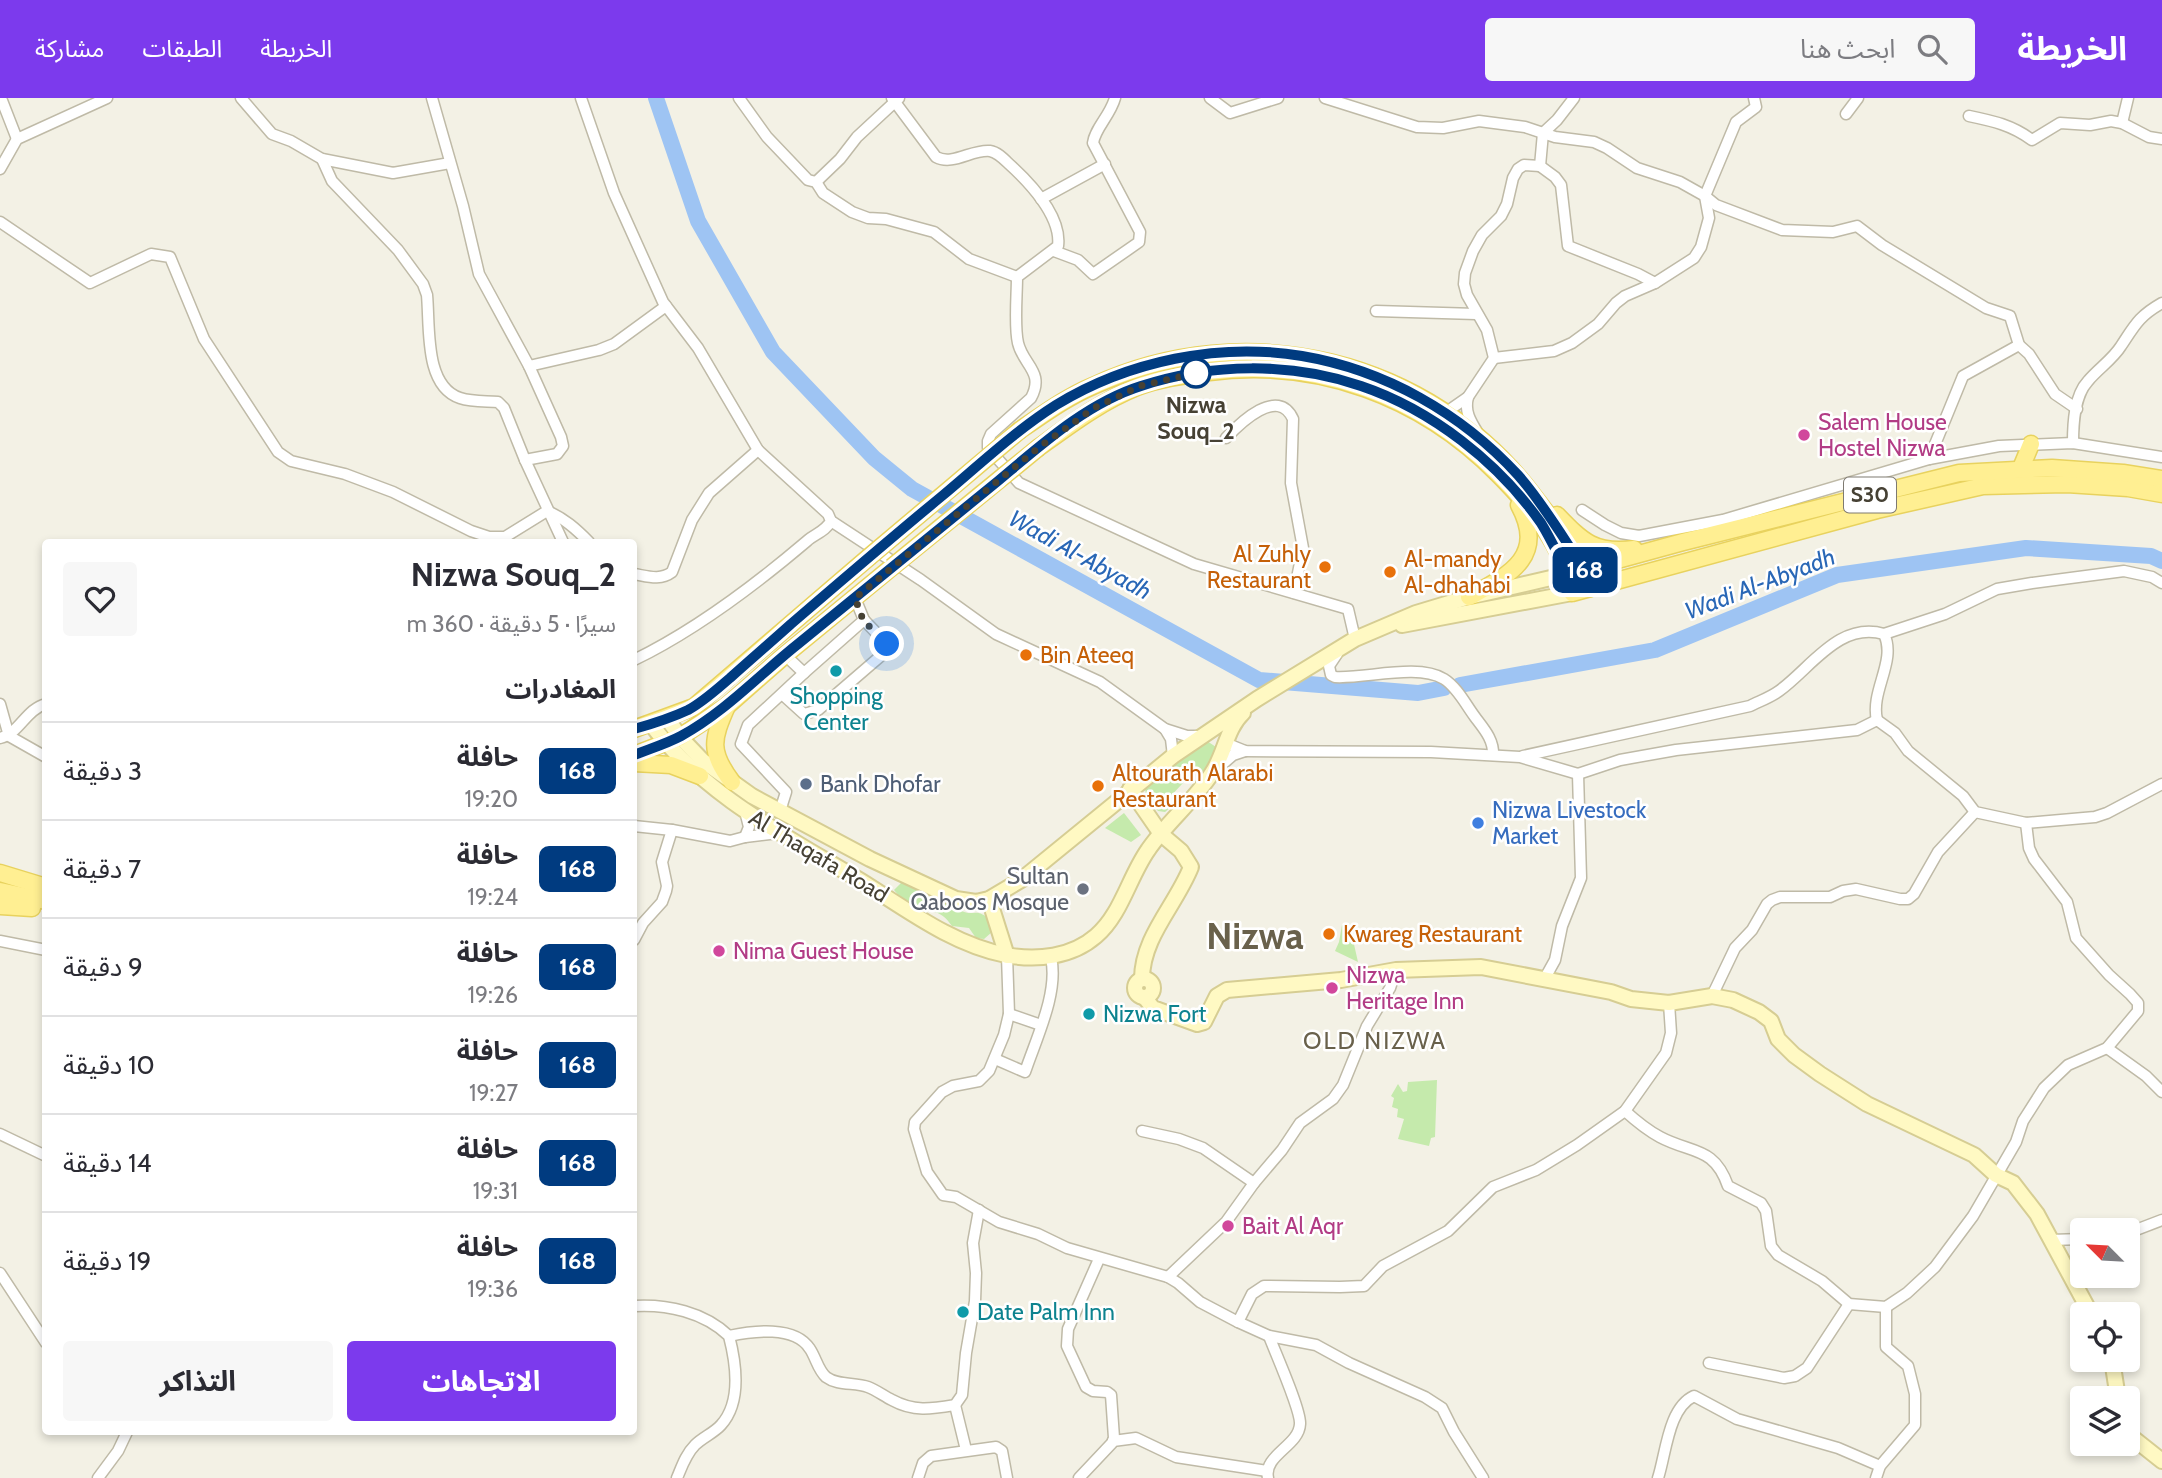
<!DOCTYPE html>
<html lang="ar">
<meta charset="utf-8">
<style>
body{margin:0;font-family:Cabin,"Noto Sans Arabic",sans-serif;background:#f7f7f7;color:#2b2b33;direction:rtl;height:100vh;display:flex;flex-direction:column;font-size:26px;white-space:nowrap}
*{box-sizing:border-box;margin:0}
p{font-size:23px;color:#7c7c81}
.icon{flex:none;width:38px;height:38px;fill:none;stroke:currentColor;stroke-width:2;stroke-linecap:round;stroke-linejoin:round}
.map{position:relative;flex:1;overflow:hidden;direction:ltr}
.details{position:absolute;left:42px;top:441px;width:595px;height:896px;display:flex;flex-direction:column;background:#fff;border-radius:7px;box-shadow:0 4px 10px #0003;direction:rtl}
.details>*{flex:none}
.badge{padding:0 14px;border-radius:10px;font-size:24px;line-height:46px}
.needle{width:46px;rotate:294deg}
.tools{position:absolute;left:2070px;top:1120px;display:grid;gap:14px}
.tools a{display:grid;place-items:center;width:70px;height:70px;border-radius:7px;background:#fff;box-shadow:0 4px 10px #0003;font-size:35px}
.you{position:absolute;width:35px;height:35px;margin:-18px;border:5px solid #fff;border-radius:50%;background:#1a73e8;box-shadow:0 0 0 10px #1a73e833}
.map>.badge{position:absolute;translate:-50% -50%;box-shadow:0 0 0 4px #fff}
h2{padding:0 21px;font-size:26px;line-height:63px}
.round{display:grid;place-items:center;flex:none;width:74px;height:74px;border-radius:7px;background:#f7f7f7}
.headline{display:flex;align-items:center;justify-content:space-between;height:119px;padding:0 21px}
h1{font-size:33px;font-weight:700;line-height:52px}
.primary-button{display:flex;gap:14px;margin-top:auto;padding:14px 21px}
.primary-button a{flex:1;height:80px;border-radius:7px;background:#7c3aed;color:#fff;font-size:28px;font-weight:700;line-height:80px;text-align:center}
.primary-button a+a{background:#f7f7f7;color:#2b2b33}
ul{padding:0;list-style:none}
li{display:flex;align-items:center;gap:21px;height:98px;padding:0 21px;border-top:2px solid #e1e1e2}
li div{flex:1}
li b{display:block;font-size:26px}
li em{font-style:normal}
li .badge{min-width:77px;font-weight:700;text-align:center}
header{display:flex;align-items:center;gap:42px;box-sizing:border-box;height:98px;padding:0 35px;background:#7c3aed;color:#fff}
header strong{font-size:33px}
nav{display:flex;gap:38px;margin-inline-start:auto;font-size:24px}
.search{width:490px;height:63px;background:#f7f7f7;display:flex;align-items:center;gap:18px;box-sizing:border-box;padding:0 24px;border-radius:7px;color:#7c7c81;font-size:26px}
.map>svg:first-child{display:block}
.green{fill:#c5eaac}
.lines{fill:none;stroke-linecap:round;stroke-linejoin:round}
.river{stroke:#9ec4f3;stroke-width:16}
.street-casing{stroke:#bfbaa7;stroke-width:13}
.secondary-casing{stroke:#d6cd93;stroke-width:18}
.primary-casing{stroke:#e8d25e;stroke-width:19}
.street{stroke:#fff;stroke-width:10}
.secondary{stroke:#fff9c3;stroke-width:14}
.primary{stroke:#ffef92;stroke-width:16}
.primary-bridge-casing{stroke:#e8d25e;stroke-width:19;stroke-linecap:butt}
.primary-bridge{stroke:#ffef92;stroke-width:16}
.line-casing{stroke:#fff;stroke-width:16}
.line{stroke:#003b80;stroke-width:10}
.walk{stroke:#464134;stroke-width:7;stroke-dasharray:0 12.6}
.stop-dot{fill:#fff;stroke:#003b80;stroke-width:3.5}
.hotel-dot{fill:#d1479c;stroke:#fff;stroke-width:2.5}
.food-dot{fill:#e8710a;stroke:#fff;stroke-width:2.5}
.culture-dot{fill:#0f9aa8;stroke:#fff;stroke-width:2.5}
.service-dot{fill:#5c6f8a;stroke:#fff;stroke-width:2.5}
.shop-dot{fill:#3f7fe0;stroke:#fff;stroke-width:2.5}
.worship-dot{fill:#6b7280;stroke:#fff;stroke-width:2.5}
.labels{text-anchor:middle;stroke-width:5;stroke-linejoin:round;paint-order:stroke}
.shield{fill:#fff;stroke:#7e7a71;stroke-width:2}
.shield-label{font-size:21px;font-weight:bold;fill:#464134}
.stop-label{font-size:23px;font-weight:bold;fill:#464134;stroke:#fff}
.hotel-label{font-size:23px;fill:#b23c85;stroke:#fff;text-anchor:start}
.food-label{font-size:23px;fill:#c56008;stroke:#fff;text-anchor:start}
.culture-label{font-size:23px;fill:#0d838f;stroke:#fff;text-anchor:start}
.service-label{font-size:23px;fill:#4e5e75;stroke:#fff;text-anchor:start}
.shop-label{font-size:23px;fill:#366cbe;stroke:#fff;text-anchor:start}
.street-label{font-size:23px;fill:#464134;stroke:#fff}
.worship-label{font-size:23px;fill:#5b616d;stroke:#fff;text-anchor:end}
.water-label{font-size:24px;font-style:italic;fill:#2967b6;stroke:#fff}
.neighbourhood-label{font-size:24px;letter-spacing:2px;fill:#69614b;stroke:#fff}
.town-label{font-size:37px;font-weight:bold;fill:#69614b;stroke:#fff}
</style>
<header>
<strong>الخريطة</strong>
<div class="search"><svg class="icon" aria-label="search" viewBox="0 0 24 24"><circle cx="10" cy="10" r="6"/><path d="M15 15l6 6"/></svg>ابحث هنا</div>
<nav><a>الخريطة</a><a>الطبقات</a><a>مشاركة</a></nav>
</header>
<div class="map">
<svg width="2162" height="1380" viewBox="0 0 2162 1380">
<rect width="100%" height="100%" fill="#f3f1e5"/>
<g class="green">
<path d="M1207,643L1216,649L1214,663L1202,675L1196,671L1168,701L1172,708L1165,714L1158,713L1147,700L1145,691L1150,683Z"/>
<path d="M1124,715L1141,737L1131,744L1105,730Z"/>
<path d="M907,783C922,791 939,797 953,806C954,806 961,813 962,813C973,819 977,808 992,824V834L984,841L976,840L969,830L952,828C940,810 930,815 912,807C905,804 899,798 894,792L902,784Z"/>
<path d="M1342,827L1351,833L1358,864L1335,853L1339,844Z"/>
<path d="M1437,982L1435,1039L1431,1040L1429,1048L1398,1041L1404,1021L1397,1019L1398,1011L1392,1009L1394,1000L1391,998L1398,986L1403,994L1407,993L1408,984Z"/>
</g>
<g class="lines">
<g class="river">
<path d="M656,0L698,123L773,254L874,360L912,391L1259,582L1418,595L1444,590"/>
<path d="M1460,587L1655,552L1837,477L2026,450L2151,458L2162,463"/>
</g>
<defs>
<g id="street">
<path d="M1,0L17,41"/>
<path d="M241,0L272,36L291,43L322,61L393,75L450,65"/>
<path d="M432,0L463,108L479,176L529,268L561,339L563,348L557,356L525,362"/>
<path d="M581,0L614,95L663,204L698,250L758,352L828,416L831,423C826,433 815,436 807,443C754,488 696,532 634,562"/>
<path d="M739,0L767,39L808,82L816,84L823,95L852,114L868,120L886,121L934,134L969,161L1017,179"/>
<path d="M892,0L936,59C953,68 972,51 990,53C997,54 1003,60 1008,65C1028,83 1062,118 1058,148L1017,179C1017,197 1014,228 1018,245C1023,267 1045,274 1031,300L991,336L988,343V350L1019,385L1194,466L1348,511L1355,541L1351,544"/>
<path d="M1210,0L1230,15L1278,0"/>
<path d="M1325,0L1417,29L1443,30L1479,23L1525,29L1555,39L1594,44L1607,50L1637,70L1680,84L1705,98L1716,107L1782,132L1833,134L1857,128L1882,147L1986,210L2010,218L2019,247L2029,256L2055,296L2077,311"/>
<path d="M1846,16L1858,0"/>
<path d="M1969,18C1993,23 2012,27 2032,42L2060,25L2090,27L2111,23L2122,25L2149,39L2162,41"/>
<path d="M2122,25L2128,0"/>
<path d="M322,61L332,83L398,152L423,186L427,197C430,229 424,288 460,300C472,304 485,303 498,304L504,310L525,362L563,444"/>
<path d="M1540,68L1555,79L1561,87L1568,148L1638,176L1655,185"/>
<path d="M0,71L17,41L107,0"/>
<path d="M816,84L840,61L857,39L899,0"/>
<path d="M1041,101L1105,66"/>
<path d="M0,124L90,185L151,156L170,159L204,241L278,354L291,363L345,376L393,394L471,433L489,439H505L547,413C564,420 576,431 589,444"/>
<path d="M1054,153L1078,162L1093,176L1139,144L1140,134L1093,45C1095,30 1110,18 1115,0"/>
<path d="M1376,213L1476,216"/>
<path d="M1494,260L1554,253L1572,245L1598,226L1616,205L1625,198L1655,185L1694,160L1701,149L1709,120L1705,98L1736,24L1756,9L1754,0"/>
<path d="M529,268L599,252L614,246L666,208"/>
<path d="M1468,299C1464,314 1471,324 1479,337"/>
<path d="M1445,315L1468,299L1494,260L1487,232L1467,197L1464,186L1465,175L1473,153L1482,137L1501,118L1507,106L1513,80L1518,71L1524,67L1540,68L1543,35L1557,22L1574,0"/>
<path d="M1226,340C1240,325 1278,288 1293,321L1291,385L1303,450L1294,495"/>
<path d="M2073,345C2073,326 2074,298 2088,283C2098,271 2113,261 2121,248C2135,227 2139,218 2162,205"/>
<path d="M1929,361L1963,278L2019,247"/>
<path d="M1582,412L1605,427L1621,435L1639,438L1723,422L1929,361L1999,348L2073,345L2162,359"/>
<path d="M831,423L921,482L996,536L1100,584L1165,631L1187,638H1201"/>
<path d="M634,476C647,478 660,483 672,474L692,422L709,395L758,352"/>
<path d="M1884,536L1945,516L1997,491L2032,485L2124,473L2152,479L2162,485"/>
<path d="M1337,556L1329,568L1331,577L1335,579C1366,581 1417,565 1444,581C1457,589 1466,607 1475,619C1484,631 1494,642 1493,657"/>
<path d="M785,557L804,575L864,522L855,500"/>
<path d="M783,597L804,616L818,612L883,556L887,546L864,522"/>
<path d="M0,606L9,638L46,659"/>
<path d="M1165,631L1171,641L1173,658"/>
<path d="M0,640C19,636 26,611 46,606"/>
<path d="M1225,645L1245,653L1431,654L1520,659L1578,676L1620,662L1676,652L1857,632L1877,622L1895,635L1908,653L1963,698L1975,714L2026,725L2095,719L2107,715L2162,686"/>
<path d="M1523,658L1750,608C1760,603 1771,599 1779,593C1811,570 1839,523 1884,536C1897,563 1870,593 1877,622"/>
<path d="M1218,670L1233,657L1245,653"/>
<path d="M780,713L786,694L741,646L748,627L804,575"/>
<path d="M634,728L672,732L730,743L745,739L778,735"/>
<path d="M745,739L749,729L745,713"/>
<path d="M634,842L643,825L662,804L666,793L667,788L662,764L672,732"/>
<path d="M0,843L46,852"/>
<path d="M1007,858L1009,916L1004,937L989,973L979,983L953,988L942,994L915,1024L914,1031L927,1074L943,1097L956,1099L999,1124L1038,1136L1067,1150L1168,1179L1178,1185L1200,1204L1238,1224L1269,1238L1316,1247L1349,1265L1425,1299L1442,1310L1454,1334L1483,1380"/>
<path d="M1545,880L1555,862L1562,828L1581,780L1578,676"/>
<path d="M1712,898L1735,850L1752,832L1767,806L1772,802L1780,799H1830L1843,793L1856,791L1900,801H1908L1914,796L1938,754L1975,714"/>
<path d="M1009,916L1041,927"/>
<path d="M2107,950L2146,978L2162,994"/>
<path d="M995,961L1025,974C1036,941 1059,894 1051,860"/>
<path d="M1625,1013C1636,1023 1647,1032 1660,1039C1692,1056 1714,1048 1728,1088L1761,1105L1766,1113L1771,1148L1778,1157L1822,1183L1849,1206L1886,1209L1907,1195L1935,1169L1973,1118L2016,1044L2023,1023L2044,990L2068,967L2107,950L2138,913V905L2130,896L2109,877L2076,840L2067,804L2034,761L2029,750L2026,725"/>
<path d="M1142,1033L1179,1041L1203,1050L1254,1085"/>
<path d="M0,1036L46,1058"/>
<path d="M2128,1135L2162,1122"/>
<path d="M2051,1142L2082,1141"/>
<path d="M0,1175L46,1245"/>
<path d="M1168,1179L1226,1124L1254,1085L1282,1052L1300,1025L1333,1001L1343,987L1367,928L1390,890L1396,872"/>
<path d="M634,1208C667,1206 704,1214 729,1238C736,1265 742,1304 721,1327C714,1335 703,1339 695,1347C686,1356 682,1368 677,1380"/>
<path d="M1238,1224L1252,1196L1264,1188L1340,1189L1364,1188L1383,1168L1448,1133L1493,1089L1536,1072L1577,1047L1625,1013L1666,955L1671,935L1669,905"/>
<path d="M729,1238C752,1233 795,1227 810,1251C816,1260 818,1272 826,1279C838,1288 855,1284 868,1289C876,1292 884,1298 892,1302C914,1314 931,1311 955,1307L962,1297L966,1255L975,1203L976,1175L973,1145L979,1112"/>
<path d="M1709,1265L1784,1280L1795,1278L1807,1270L1849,1206"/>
<path d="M955,1307L966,1352"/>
<path d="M1113,1343L1136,1340L1176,1359L1267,1373"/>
<path d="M98,1380L118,1353L127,1334"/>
<path d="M918,1380L923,1365L931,1358L996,1349L1002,1353L1007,1380"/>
<path d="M1079,1380L1112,1345L1114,1340L1111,1297L1107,1294L1093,1293L1086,1289L1067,1248L1068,1231L1099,1161"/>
<path d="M1268,1380C1263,1357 1299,1348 1300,1326C1301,1312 1275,1254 1269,1238"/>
<path d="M1658,1380C1666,1356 1668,1310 1694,1298L1737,1321L1838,1350L1880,1368"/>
<path d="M1876,1380L1880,1368L1915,1327V1296L1908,1268L1886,1249V1209"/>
</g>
<g id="secondary">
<path d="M1402,527L1572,495"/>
<path d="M667,620L680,639L703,663L752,698L870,761L956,801L976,804L989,801L1021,782L1173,658L1257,601L1355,541L1416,515L1469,499L1568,476"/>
<path d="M651,626C705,698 786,738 861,783C906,811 953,847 1006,857C1037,863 1072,859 1096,838C1121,817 1129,779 1148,752C1166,725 1194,703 1212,675C1225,656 1226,631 1243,615"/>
<path d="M1130,691L1161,736L1181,753L1191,769C1176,807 1142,839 1142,881"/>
<path d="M989,801L1007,858"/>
<circle cx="1144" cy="890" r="9"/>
<path d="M1145,900L1153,910L1197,926L1204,924L1217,898L1227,892L1341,882L1396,872L1481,869L1611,894L1631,901L1669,905L1712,898L1733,902L1759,914L1771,923L1778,941L1794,957L1820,976L1867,1006L1974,1057L1996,1077L2013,1085L2037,1116L2091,1216"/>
<path d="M2112,1262L2118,1300"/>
<path d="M2128,1336L2162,1363"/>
</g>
<g id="primary">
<path d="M1020,332C1044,316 1067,299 1093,288C1246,217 1430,261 1532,396C1554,425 1581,456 1590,490"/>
<path d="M1038,350C1070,327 1100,304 1137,289C1160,280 1186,277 1209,274C1318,260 1421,298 1498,376C1530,408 1564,448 1572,495L1877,412L1983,388L2067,386L2128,390L2162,396"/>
<path d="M2021,370L2031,346"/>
<path d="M1557,417C1583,444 1595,456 1634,451"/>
<path d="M1577,473L1683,444L1959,375L2052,370L2123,375L2162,381"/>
<path d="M1469,499C1509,477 1547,459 1519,407"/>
<path d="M727,608C712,642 709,653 732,684"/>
<path d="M634,631L694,609L869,459"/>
<path d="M634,657L680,639L727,608L785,557L892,469"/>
<path d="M634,665L671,667L700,678"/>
<path d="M0,775L46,789"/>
<path d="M0,793L46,803"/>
<path d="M0,808L32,810"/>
</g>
</defs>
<use href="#street" class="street-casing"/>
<use href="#secondary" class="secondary-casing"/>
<use href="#primary" class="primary-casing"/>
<use href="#street" class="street"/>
<use href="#secondary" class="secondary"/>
<use href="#primary" class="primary"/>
<defs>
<g id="primary-bridge">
<path d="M869,459L1020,332"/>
<path d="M892,469L1038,350"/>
</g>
</defs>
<use href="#primary-bridge" class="primary-bridge-casing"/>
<use href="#primary-bridge" class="primary-bridge"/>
</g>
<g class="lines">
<defs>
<path id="line" d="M634,631C652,626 671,620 688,612C703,604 717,591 730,580C750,562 771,544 791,526C841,483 891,440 942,398C979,367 1015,333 1056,307C1128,263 1219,244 1302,258C1385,272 1461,315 1518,377C1543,405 1563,440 1585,472L1568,476C1559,459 1551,441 1541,425C1498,364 1432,312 1361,288C1292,264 1211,265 1141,288C1087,305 1041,347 998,383C931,437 865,492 798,546C759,577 725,614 681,638C666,646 649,651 634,657"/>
</defs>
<use href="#line" class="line-casing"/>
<use href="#line" class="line"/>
<path class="walk" d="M887,546L863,522L855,500L1038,350L1094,310L1140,288L1196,275"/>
</g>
<circle class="stop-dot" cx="1196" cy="275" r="14"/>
<g class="hotel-dot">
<circle cx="1804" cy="337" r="7"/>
<circle cx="719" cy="853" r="7"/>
<circle cx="1332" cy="890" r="7"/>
<circle cx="1228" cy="1128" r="7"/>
</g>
<g class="food-dot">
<circle cx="1325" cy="469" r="7"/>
<circle cx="1390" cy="474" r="7"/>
<circle cx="1026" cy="557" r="7"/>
<circle cx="1098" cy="688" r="7"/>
<circle cx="1329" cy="836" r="7"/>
</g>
<g class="culture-dot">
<circle cx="836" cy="573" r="7"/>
<circle cx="1089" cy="916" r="7"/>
<circle cx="963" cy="1214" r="7"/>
</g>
<circle class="service-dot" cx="806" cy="686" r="7"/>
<circle class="shop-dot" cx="1478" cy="725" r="7"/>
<circle class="worship-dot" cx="1083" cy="791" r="7"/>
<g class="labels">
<rect class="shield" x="1844" y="379.5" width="52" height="35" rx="5"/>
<g class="shield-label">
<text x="1870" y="404">S30</text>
</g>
<g class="stop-label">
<text x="1196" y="315">Nizwa<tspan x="1196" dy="26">Souq_2</tspan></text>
</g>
<g class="hotel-label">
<text x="1818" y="332">Salem House<tspan x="1818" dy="26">Hostel Nizwa</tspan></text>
<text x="733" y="861">Nima Guest House</text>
<text x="1346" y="885">Nizwa<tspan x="1346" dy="26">Heritage Inn</tspan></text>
<text x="1242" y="1136">Bait Al Aqr</text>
</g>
<g class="food-label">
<text x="1311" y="464" text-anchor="end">Al Zuhly<tspan x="1311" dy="26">Restaurant</tspan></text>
<text x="1404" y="469">Al-mandy<tspan x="1404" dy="26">Al-dhahabi</tspan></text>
<text x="1040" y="565">Bin Ateeq</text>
<text x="1112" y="683">Altourath Alarabi<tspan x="1112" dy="26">Restaurant</tspan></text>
<text x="1343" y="844">Kwareg Restaurant</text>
</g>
<g class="culture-label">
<text x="836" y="606" text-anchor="middle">Shopping<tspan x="836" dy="26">Center</tspan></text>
<text x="1103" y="924">Nizwa Fort</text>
<text x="977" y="1222">Date Palm Inn</text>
</g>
<g class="service-label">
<text x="820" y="694">Bank Dhofar</text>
</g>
<g class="shop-label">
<text x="1492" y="720">Nizwa Livestock<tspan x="1492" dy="26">Market</tspan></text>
</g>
<g class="street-label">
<text transform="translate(819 758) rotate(31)" y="8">Al Thaqafa Road</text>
</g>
<g class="worship-label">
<text x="1069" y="786">Sultan<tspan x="1069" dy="26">Qaboos Mosque</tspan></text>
</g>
<g class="water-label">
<text transform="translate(1080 457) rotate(29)" y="8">Wadi Al-Abyadh</text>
<text transform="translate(1760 486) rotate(-21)" y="8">Wadi Al-Abyadh</text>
</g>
<g class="neighbourhood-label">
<text x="1375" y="951">OLD NIZWA</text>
</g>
<g class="town-label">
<text x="1255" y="851">Nizwa</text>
</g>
</g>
</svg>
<div class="tools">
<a><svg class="needle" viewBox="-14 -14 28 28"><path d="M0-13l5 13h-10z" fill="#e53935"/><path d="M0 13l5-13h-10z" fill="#7c7c81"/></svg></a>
<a><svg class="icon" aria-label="locate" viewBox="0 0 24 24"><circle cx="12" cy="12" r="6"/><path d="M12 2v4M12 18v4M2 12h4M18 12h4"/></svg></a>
<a><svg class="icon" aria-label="layers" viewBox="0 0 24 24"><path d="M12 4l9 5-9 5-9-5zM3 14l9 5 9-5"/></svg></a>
</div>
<div class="you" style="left:887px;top:546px"></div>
<b class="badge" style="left:1585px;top:472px;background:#003b80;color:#fff">168</b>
<section class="details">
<div class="headline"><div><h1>Nizwa Souq_2</h1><p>سيرًا · 5 دقيقة · 360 m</p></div><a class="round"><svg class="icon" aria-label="heart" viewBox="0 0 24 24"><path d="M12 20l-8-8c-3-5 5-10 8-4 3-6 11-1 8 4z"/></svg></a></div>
<h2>المغادرات</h2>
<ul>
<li><span class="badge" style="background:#003b80;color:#fff">168</span><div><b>حافلة</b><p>19:20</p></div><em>3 دقيقة</em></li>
<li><span class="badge" style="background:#003b80;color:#fff">168</span><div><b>حافلة</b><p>19:24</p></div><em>7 دقيقة</em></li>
<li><span class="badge" style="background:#003b80;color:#fff">168</span><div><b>حافلة</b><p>19:26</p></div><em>9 دقيقة</em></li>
<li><span class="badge" style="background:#003b80;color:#fff">168</span><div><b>حافلة</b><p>19:27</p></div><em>10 دقيقة</em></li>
<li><span class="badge" style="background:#003b80;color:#fff">168</span><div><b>حافلة</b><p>19:31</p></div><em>14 دقيقة</em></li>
<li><span class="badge" style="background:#003b80;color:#fff">168</span><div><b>حافلة</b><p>19:36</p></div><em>19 دقيقة</em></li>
</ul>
<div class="primary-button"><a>الاتجاهات</a><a>التذاكر</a></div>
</section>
</div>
